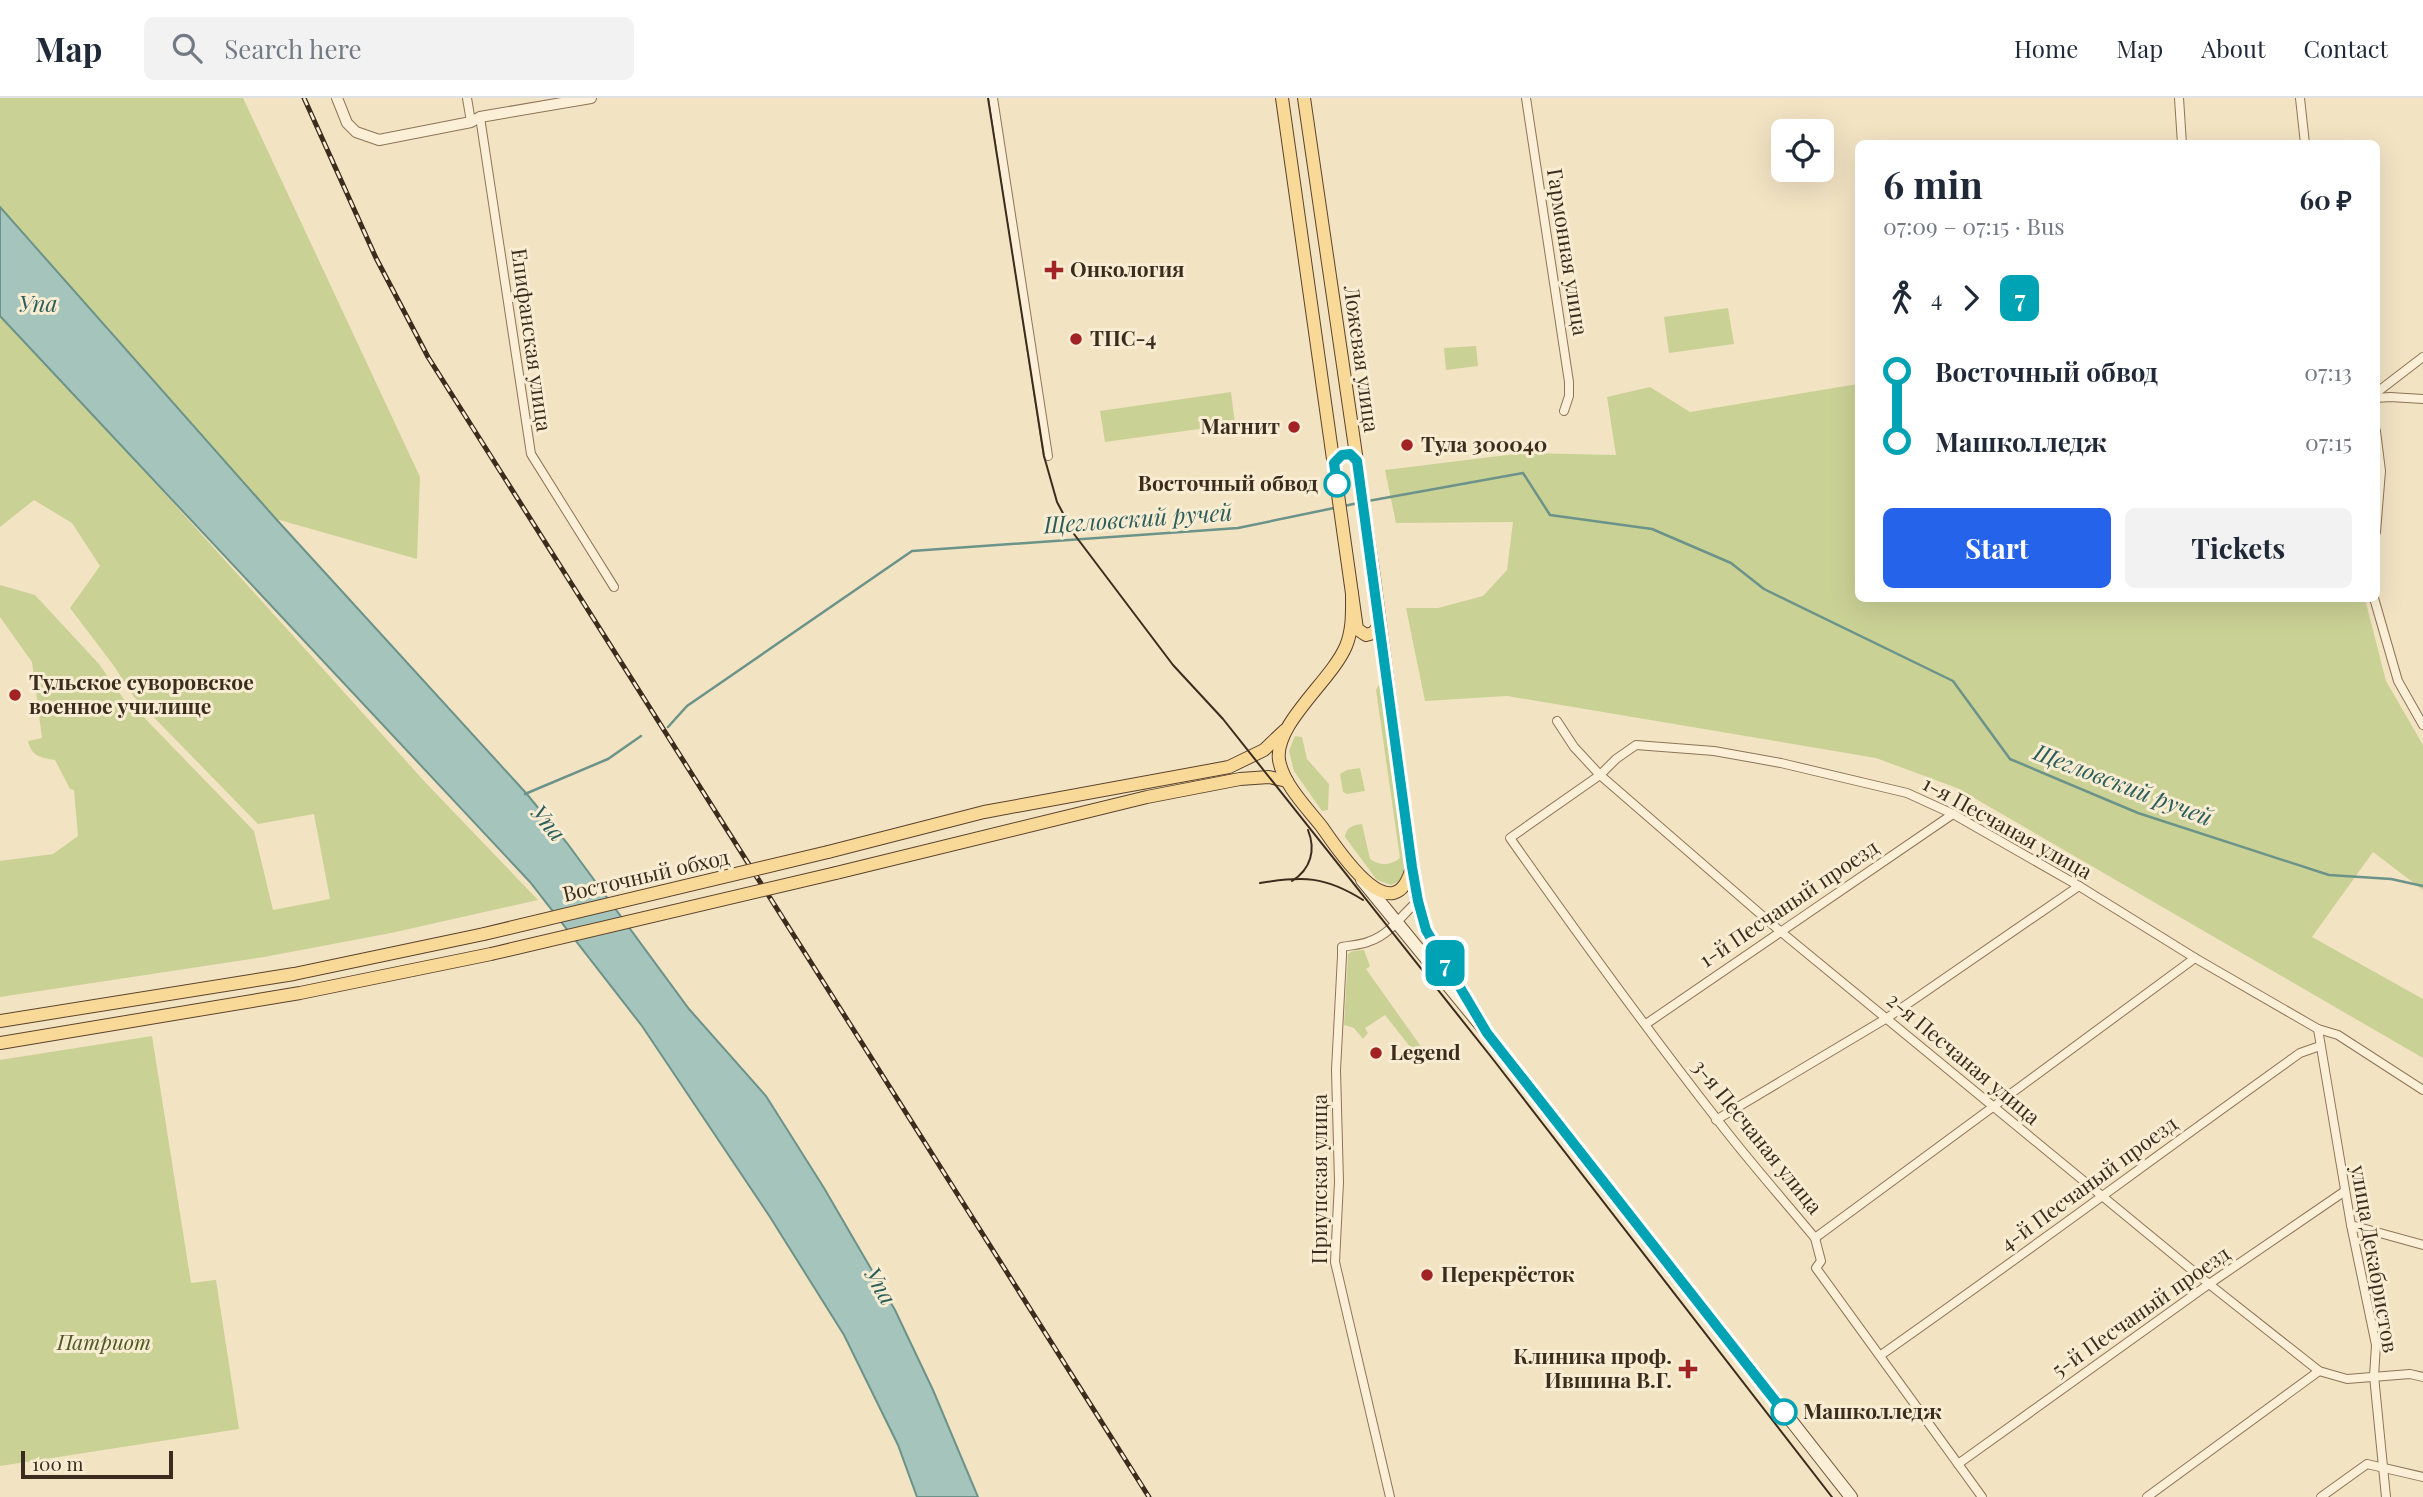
<!DOCTYPE html>
<meta charset="utf-8">
<style>
body{margin:0;font-family:"Playfair Display",serif;background:#f2f2f3;color:#1f2937;height:100vh;display:flex;flex-direction:column;font-size:26px;white-space:nowrap}
*{box-sizing:border-box;margin:0}
p{font-size:23px;color:#747a83}
.icon{flex:none;width:38px;height:38px;fill:none;stroke:currentColor;stroke-width:2;stroke-linecap:round;stroke-linejoin:round}
.map{position:relative;flex:1;overflow:hidden}
.drawer{position:absolute;left:1855px;top:42px;width:525px;height:462px;display:flex;flex-direction:column;background:#fff;border-radius:10px;box-shadow:0 7px 28px #0002}
.drawer>*{flex:none}
.badge{padding:0 14px;border-radius:10px;font-size:24px;line-height:46px}
.controls{position:absolute;left:1771px;top:21px;display:grid;gap:14px}
.controls a{display:grid;place-items:center;width:63px;height:63px;border-radius:10px;background:#fff;box-shadow:0 7px 28px #0002;font-size:35px}
.scale{position:absolute;left:21px;bottom:18px;width:152px;box-sizing:border-box;padding-left:7px;border:4px solid #3c2c1d;border-top:0;font-size:19px;line-height:24px;white-space:nowrap;color:#3c2c1d;-webkit-text-stroke:5px #f8edd3;paint-order:stroke}
.map>.badge{position:absolute;translate:-50% -50%;box-shadow:0 0 0 4px #fff}
.legs{display:flex;align-items:center;gap:10px;height:77px;padding:0 28px;font-size:23px}
.legs p{margin-inline-start:auto}
.headline{display:flex;align-items:center;justify-content:space-between;height:119px;padding:0 28px}
h1{font-size:38px;font-weight:700;line-height:52px}
.button{display:flex;gap:14px;margin-top:auto;padding:14px 28px}
.button a{flex:1;height:80px;border-radius:10px;background:#2563eb;color:#fff;font-size:28px;font-weight:700;line-height:80px;text-align:center}
.button a+a{background:#f2f2f3;color:#1f2937}
ul{padding:0 28px;list-style:none}
li{display:flex;align-items:center;gap:24px;height:70px;font-size:26px}
li i{display:grid;place-items:center;width:10px;height:100%;margin:0 9px;background:currentColor}
li i::after{content:'';width:18px;height:18px;margin:-9px;border:5px solid;border-radius:50%;background:#fff}
li p{margin-inline-start:auto}
li:first-child i{background:linear-gradient(#0000 50%,currentColor 0)}
li:last-child i{background:linear-gradient(currentColor 50%,#0000 0)}
header{display:flex;align-items:center;gap:42px;box-sizing:border-box;height:98px;padding:0 35px;background:#fff;border-bottom:2px solid #e0e1e3}
header strong{font-size:33px}
nav{display:flex;gap:38px;margin-inline-start:auto;font-size:24px}
.search{width:490px;height:63px;background:#f2f2f3;display:flex;align-items:center;gap:18px;box-sizing:border-box;padding:0 24px;border-radius:10px;color:#747a83;font-size:26px}
.map>svg:first-child{display:block}
.green{fill:#cad195}
.water{fill:#a5c4bb;stroke:#6b9389;stroke-width:2}
.lines{fill:none;stroke-linecap:round;stroke-linejoin:round}
.stream{stroke:#6b9389;stroke-width:2.5}
.minor-casing{stroke:#8e7458;stroke-width:10}
.tertiary-casing{stroke:#8e7458;stroke-width:12}
.secondary-casing{stroke:#6f553b;stroke-width:14}
.primary-casing{stroke:#5b422c;stroke-width:14}
.minor{stroke:#fbf0d7;stroke-width:8}
.tertiary{stroke:#fbf0d7;stroke-width:10}
.secondary{stroke:#fbf0d7;stroke-width:12}
.primary{stroke:#f8d998;stroke-width:12}
.tram{stroke:#3c2c1d;stroke-width:2}
.rail-casing{stroke:#3c2c1d;stroke-width:5}
.rail{stroke:#f8edd3;stroke-width:2.5;stroke-dasharray:8;stroke-linecap:butt}
.primary-bridge-casing{stroke:#5b422c;stroke-width:14;stroke-linecap:butt}
.primary-bridge{stroke:#f8d998;stroke-width:12}
.line-1-casing{stroke:#fff;stroke-width:16}
.line-1{stroke:#00a3b4;stroke-width:10}
.poi-dot{fill:#a22324;stroke:#f8edd3;stroke-width:2.5}
.stop-1-dot{fill:#fff;stroke:#00a3b4;stroke-width:3.5}
.labels{text-anchor:middle;stroke-width:6;stroke-linejoin:round;paint-order:stroke}
.street-label{font-size:21px;fill:#3c2c1d;stroke:#f8edd3}
.poi-label{font-size:21px;font-weight:bold;fill:#3c2c1d;stroke:#f8edd3;text-anchor:start}
.stop-label{font-size:21px;font-weight:bold;fill:#3c2c1d;stroke:#f8edd3;text-anchor:end}
.park-label{font-size:21px;font-style:italic;fill:#4c5a22;stroke:#f8edd3}
.water-label{font-size:23px;font-style:italic;fill:#2b5d5a;stroke:#f8edd3}
</style>
<header>
<strong>Map</strong>
<div class="search"><svg class="icon" aria-label="search" viewBox="0 0 24 24"><circle cx="10" cy="10" r="6"/><path d="M15 15l6 6"/></svg>Search here</div>
<nav><a>Home</a><a>Map</a><a>About</a><a>Contact</a></nav>
</header>
<div class="map">
<svg width="2423" height="1399" viewBox="0 0 2423 1399">
<rect width="100%" height="100%" fill="#f2e3c3"/>
<g class="green">
<path d="M0,0H243L420,379L417,461L276,421L0,109Z"/>
<path d="M1728,210L1734,246L1669,255L1664,219Z"/>
<path d="M0,213L425,684L538,802L391,835L264,859L0,899V763L53,756L78,738L74,692L70,691L55,662C41,660 31,658 28,643L42,640L32,564L0,519V487L35,497L99,566L130,610V605L254,733L273,812L330,801L314,716L258,726L134,599L114,568L70,510L100,468L72,425L34,402L0,429Z"/>
<path d="M1476,248L1478,268L1446,272L1444,250Z"/>
<path d="M1858,286V500L2365,501L2386,583L2423,647V792L2373,754L2312,839L2423,901V960L1957,690L1876,660L1507,598L1425,603L1406,510H1438L1483,498L1507,472L1513,424L1396,425L1385,372L1524,355L1616,357L1607,299L1650,289L1690,314Z"/>
<path d="M1231,294L1235,326L1105,344L1100,313Z"/>
<path d="M1379,586L1408,772L1401,783L1391,787L1377,782L1345,739C1346,729 1353,727 1362,726L1370,761C1380,768 1390,768 1400,760L1376,592Z"/>
<path d="M1295,638L1302,639L1307,661L1329,686L1328,712L1322,713L1294,673L1289,653Z"/>
<path d="M1360,670L1365,693L1347,696L1343,694L1340,676L1347,672Z"/>
<path d="M1364,852L1370,868L1366,871L1422,950L1415,955L1385,917L1365,930L1368,935L1363,941L1354,930L1344,927L1348,856L1353,853Z"/>
<path d="M152,938L191,1185L216,1182L239,1331L0,1368V962Z"/>
</g>
<path class="water" d="M0,109L276,421L526,695L567,745L689,911L766,998L824,1090L895,1212L933,1292L978,1399H917L898,1347L844,1237L770,1119L642,928L530,784L0,218Z"/>
<g class="lines">
<g class="stream">
<path d="M1368,403L1523,375L1550,417L1652,431L1731,465L1764,491L1953,583L2010,661L2138,715L2329,777L2391,781L2423,788"/>
<path d="M1344,408L1358,405"/>
<path d="M668,629L687,608L912,453L1238,430L1334,410"/>
<path d="M525,696L608,661L641,638"/>
</g>
<defs>
<g id="minor">
<path d="M467,0L471,24"/>
<path d="M993,0L1048,358"/>
<path d="M1526,0L1569,284V298L1564,313"/>
<path d="M2179,0L2182,46"/>
<path d="M2300,0L2305,46"/>
<path d="M480,19L531,356L614,489"/>
<path d="M2376,295L2423,259"/>
<path d="M2376,300L2390,299L2423,301"/>
<path d="M2376,333L2381,373L2376,434"/>
<path d="M2374,500L2398,583L2423,627"/>
<path d="M1557,623L1574,649L1600,677L1780,833L2209,1186L2319,1273L2347,1281L2410,1276L2423,1279"/>
<path d="M1646,926L1953,716"/>
<path d="M2318,931L2351,1127L2376,1247L2374,1278L2386,1399"/>
<path d="M1716,1022L1887,920L2079,788"/>
<path d="M2351,1127L2423,1147"/>
<path d="M1815,1140L2195,860"/>
<path d="M1881,1257C2022,1158 2160,1055 2300,955L2320,948"/>
<path d="M1958,1366L2209,1186L2345,1093"/>
<path d="M1390,1399L1335,1164L1339,1084L1336,972L1342,858V849C1351,847 1362,847 1370,843C1391,836 1402,816 1418,803"/>
<path d="M1982,1399L1816,1170L1821,1163L1815,1140C1782,1100 1747,1061 1716,1020C1645,929 1577,835 1510,740L1600,677L1616,661L1636,647L1714,653L1781,665L1907,695L1953,716L2079,788L2195,860L2318,931L2338,937L2423,992"/>
<path d="M2147,1399L2319,1273"/>
<path d="M2321,1399L2367,1366L2423,1379"/>
</g>
<path id="tertiary" d="M337,0L347,25L356,34L379,42L471,24L480,19L591,0"/>
<g id="secondary">
<path d="M1412,769L1418,803L1426,832L1465,899"/>
<path d="M1362,782L1487,935L1851,1399"/>
</g>
<g id="primary">
<path d="M1282,0L1357,531L1366,537L1373,535L1379,528"/>
<path d="M1304,0L1374,480L1412,769C1394,838 1338,752 1322,729C1307,710 1283,686 1279,662C1274,626 1332,582 1346,548C1353,531 1352,513 1352,495"/>
<path d="M828,754L984,714L1229,669L1264,652L1285,632"/>
<path d="M836,775L1147,699L1240,681L1269,679L1287,683"/>
<path d="M0,923L294,876L484,836"/>
<path d="M0,945L300,895L491,856"/>
</g>
</defs>
<use href="#minor" class="minor-casing"/>
<use href="#tertiary" class="tertiary-casing"/>
<use href="#secondary" class="secondary-casing"/>
<use href="#primary" class="primary-casing"/>
<use href="#minor" class="minor"/>
<use href="#tertiary" class="tertiary"/>
<use href="#secondary" class="secondary"/>
<use href="#primary" class="primary"/>
<g class="tram">
<path d="M988,0L1044,358L1057,404L1074,436L1173,567L1223,621L1492,960L1832,1399"/>
<path d="M1292,783C1311,771 1316,752 1308,732"/>
<path d="M1260,785C1303,778 1325,778 1363,802"/>
</g>
<defs>
<path id="rail" d="M304,0L376,160L428,259L1149,1399"/>
</defs>
<use href="#rail" class="rail-casing"/>
<use href="#rail" class="rail"/>
<defs>
<g id="primary-bridge">
<path d="M484,836L828,754"/>
<path d="M491,856L836,775"/>
</g>
</defs>
<use href="#primary-bridge" class="primary-bridge-casing"/>
<use href="#primary-bridge" class="primary-bridge"/>
</g>
<g class="lines">
<defs>
<path id="line-1" d="M1337,386L1334,365L1342,357L1350,356L1357,363L1412,769L1418,803L1426,832L1487,935L1784,1314"/>
</defs>
<use href="#line-1" class="line-1-casing"/>
<use href="#line-1" class="line-1"/>
</g>
<g class="poi-dot">
<path d="M1050.5 161.5h7v7h7v7h-7v7h-7v-7h-7v-7h7z"/>
<circle cx="1076" cy="241" r="7"/>
<circle cx="1294" cy="329" r="7"/>
<circle cx="1407" cy="347" r="7"/>
<circle cx="15" cy="597" r="7"/>
<circle cx="1376" cy="955" r="7"/>
<circle cx="1427" cy="1177" r="7"/>
<path d="M1684.5 1260.5h7v7h7v7h-7v7h-7v-7h-7v-7h7z"/>
</g>
<g class="stop-1-dot">
<circle cx="1337" cy="386" r="12"/>
<circle cx="1784" cy="1314" r="12"/>
</g>
<g class="labels">
<g class="street-label">
<text transform="translate(1567 154) rotate(81)" y="7">Гармонная улица</text>
<text transform="translate(531 242) rotate(82)" y="7">Епифанская улица</text>
<text transform="translate(1361 261) rotate(82)" y="7">Ложевая улица</text>
<text transform="translate(2007 730) rotate(29)" y="7">1-я Песчаная улица</text>
<text transform="translate(646 778) rotate(-13)" y="7">Восточный обход</text>
<text transform="translate(1789 806) rotate(-34)" y="7">1-й Песчаный проезд</text>
<text transform="translate(1963 961) rotate(40)" y="7">2-я Песчаная улица</text>
<text transform="translate(1757 1039) rotate(51)" y="7">3-я Песчаная улица</text>
<text transform="translate(1320 1081) rotate(-90)" y="7">Приупская улица</text>
<text transform="translate(2089 1086) rotate(-36)" y="7">4-й Песчаный проезд</text>
<text transform="translate(2374 1161) rotate(80)" y="7">улица Декабристов</text>
<text transform="translate(2141 1214) rotate(-35)" y="7">5-й Песчаный проезд</text>
</g>
<g class="poi-label">
<text x="1070" y="179">Онкология</text>
<text x="1090" y="248">ТПС-4</text>
<text x="1280" y="336" text-anchor="end">Магнит</text>
<text x="1421" y="354">Тула 300040</text>
<text x="29" y="592">Тульское суворовское<tspan x="29" dy="24">военное училище</tspan></text>
<text x="1390" y="962">Legend</text>
<text x="1441" y="1184">Перекрёсток</text>
<text x="1672" y="1266" text-anchor="end">Клиника проф.<tspan x="1672" dy="24">Ившина В.Г.</tspan></text>
</g>
<g class="stop-label">
<text x="1318" y="393">Восточный обвод</text>
<text x="1803" y="1321" text-anchor="start">Машколледж</text>
</g>
<g class="park-label">
<text x="104" y="1252">Патриот</text>
</g>
<g class="water-label">
<text x="38" y="214">Упа</text>
<text transform="translate(1138 421) rotate(-4)" y="8">Щегловский ручей</text>
<text transform="translate(2123 687) rotate(21)" y="8">Щегловский ручей</text>
<text transform="translate(548 725) rotate(50)" y="8">Упа</text>
<text transform="translate(880 1188) rotate(60)" y="8">Упа</text>
</g>
</g>
</svg>
<div class="controls">
<a><svg class="icon" aria-label="locate" viewBox="0 0 24 24"><circle cx="12" cy="12" r="6"/><path d="M12 2v4M12 18v4M2 12h4M18 12h4"/></svg></a>
</div>
<div class="scale">100 m</div>
<b class="badge" style="left:1445px;top:865px;background:#00a3b4;color:#fff">7</b>
<section class="drawer">
<div class="headline"><div><h1>6 min</h1><p>07:09 – 07:15 · Bus</p></div><b>60 ₽</b></div>
<div class="legs"><svg class="icon" aria-label="walk" viewBox="0 0 24 24"><circle cx="13" cy="4" r="2"/><path d="M13 8l-2 6 4 7M11 14l-3 7M7 12l3-4h3l4 4"/></svg>4<svg class="icon" aria-label="forward" viewBox="0 0 24 24"><path d="M9 5l7 7-7 7"/></svg><b class="badge" style="background:#00a3b4;color:#fff">7</b></div>
<ul>
<li><i style="color:#00a3b4"></i><b>Восточный обвод</b><p>07:13</p></li>
<li><i style="color:#00a3b4"></i><b>Машколледж</b><p>07:15</p></li>
</ul>
<div class="button"><a>Start</a><a>Tickets</a></div>
</section>
</div>
